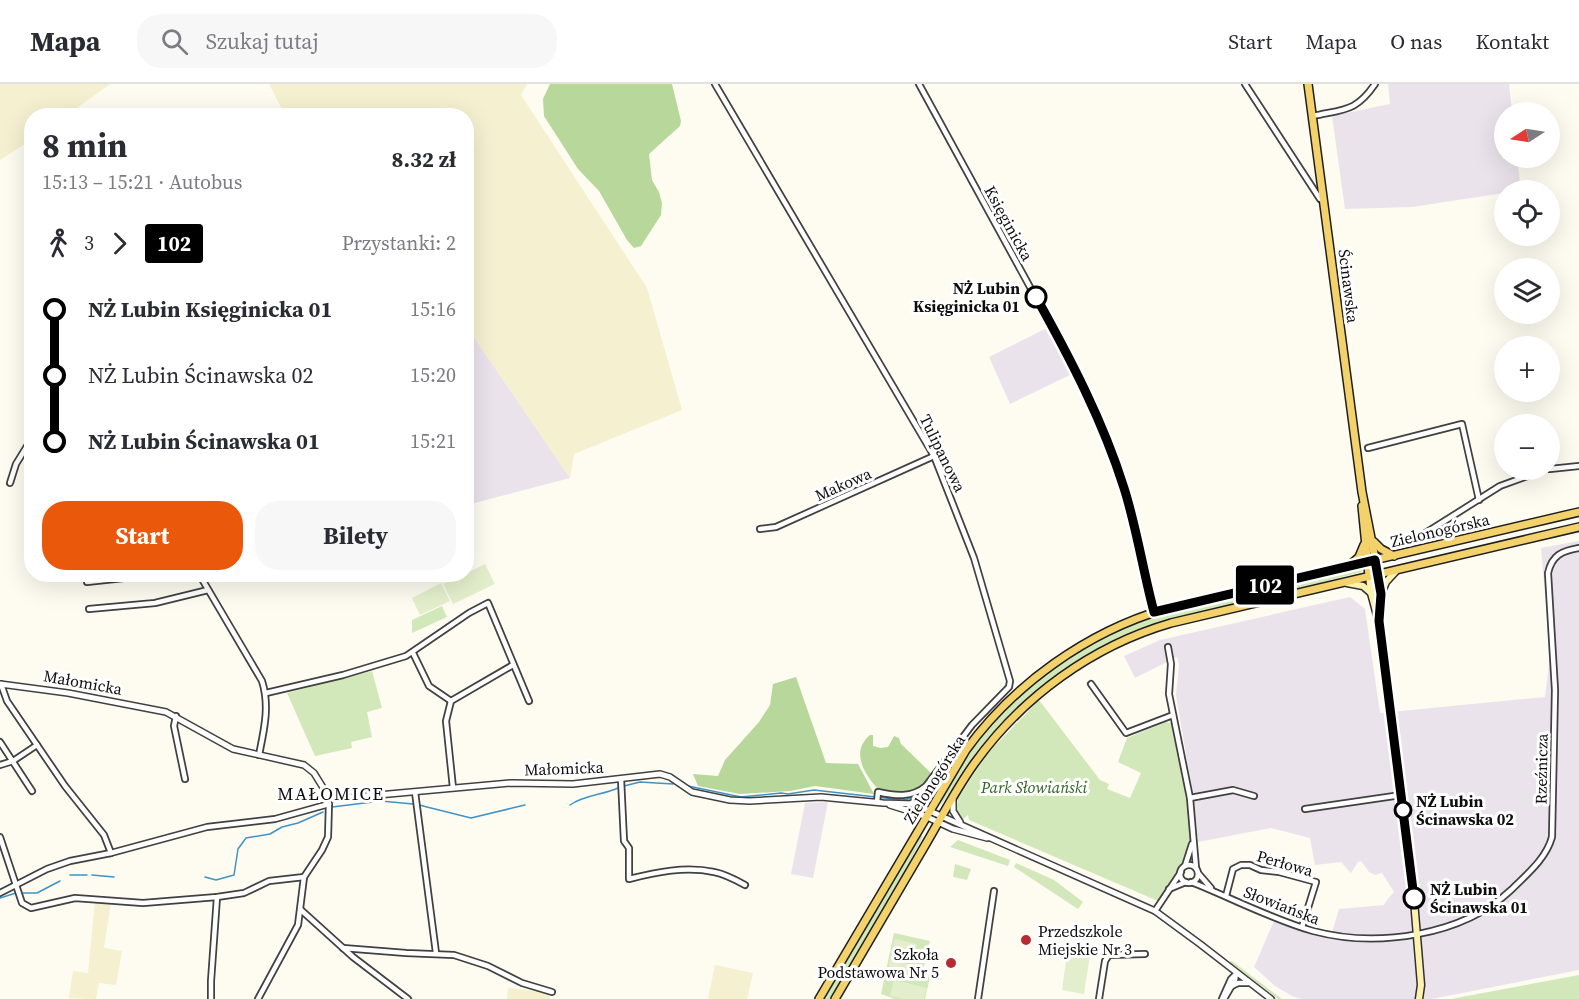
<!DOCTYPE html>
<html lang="pl">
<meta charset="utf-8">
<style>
body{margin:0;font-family:"Source Serif 4",serif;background:#f7f7f7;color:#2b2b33;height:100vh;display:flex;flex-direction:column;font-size:22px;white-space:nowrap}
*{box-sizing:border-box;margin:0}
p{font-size:20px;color:#7c7c81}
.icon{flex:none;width:33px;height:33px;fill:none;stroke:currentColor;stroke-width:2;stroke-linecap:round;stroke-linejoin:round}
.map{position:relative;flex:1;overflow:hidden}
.side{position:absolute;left:24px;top:24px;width:450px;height:474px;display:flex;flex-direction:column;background:#fff;border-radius:24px;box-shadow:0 6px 24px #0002}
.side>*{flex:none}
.badge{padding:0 12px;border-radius:4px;font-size:21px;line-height:39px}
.needle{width:39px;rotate:258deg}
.buttons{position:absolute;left:1494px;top:18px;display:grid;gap:12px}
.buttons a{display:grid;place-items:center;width:66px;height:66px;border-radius:50%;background:#fff;box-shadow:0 6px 24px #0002;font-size:30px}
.map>.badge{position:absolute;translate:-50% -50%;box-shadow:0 0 0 3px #fff}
.legs{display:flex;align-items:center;gap:9px;height:66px;padding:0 18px;font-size:20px}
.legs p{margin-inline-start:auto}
.headline{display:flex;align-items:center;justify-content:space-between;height:102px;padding:0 18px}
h1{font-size:33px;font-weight:700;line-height:45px}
.button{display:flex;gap:12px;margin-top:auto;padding:12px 18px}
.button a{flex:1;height:69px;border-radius:24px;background:#ea580c;color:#fff;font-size:24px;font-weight:700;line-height:69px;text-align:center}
.button a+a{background:#f7f7f7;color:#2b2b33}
ul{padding:0 18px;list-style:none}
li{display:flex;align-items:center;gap:21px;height:66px;font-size:22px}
li i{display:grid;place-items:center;width:9px;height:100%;margin:0 8px;background:currentColor}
li i::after{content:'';width:15px;height:15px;margin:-8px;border:4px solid;border-radius:50%;background:#fff}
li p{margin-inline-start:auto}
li:first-child i{background:linear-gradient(#0000 50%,currentColor 0)}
li:last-child i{background:linear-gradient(currentColor 50%,#0000 0)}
header{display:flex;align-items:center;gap:36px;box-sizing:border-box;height:84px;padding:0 30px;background:#fff;border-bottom:2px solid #e1e1e2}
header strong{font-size:28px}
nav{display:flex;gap:33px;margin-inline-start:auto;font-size:21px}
.search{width:420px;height:54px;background:#f7f7f7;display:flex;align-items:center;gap:15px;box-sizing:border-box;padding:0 21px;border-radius:24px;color:#7c7c81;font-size:22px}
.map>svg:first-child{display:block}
.industrial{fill:#ebe3ec}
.farmland{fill:#f4f0d0}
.green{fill:#d2e8ba}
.forest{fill:#b7d89a}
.pitch{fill:#e3efcc}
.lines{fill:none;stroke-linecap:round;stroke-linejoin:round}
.stream{stroke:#4093c8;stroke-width:1.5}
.minor-casing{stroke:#414141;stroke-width:8}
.tertiary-casing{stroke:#414141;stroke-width:8}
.secondary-casing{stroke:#303030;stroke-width:9}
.primary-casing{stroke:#1f1f1f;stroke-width:10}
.minor{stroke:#fff;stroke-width:4.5}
.tertiary{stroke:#fff;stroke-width:5}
.secondary{stroke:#fcf2ad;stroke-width:6}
.primary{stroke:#f3d16b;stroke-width:7}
.line-1-casing{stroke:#fff;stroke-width:14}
.line-1{stroke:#000;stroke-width:9}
.stop-1-dot{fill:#fff;stroke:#000;stroke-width:3}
.poi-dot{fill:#b92b33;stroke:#fff;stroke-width:2}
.labels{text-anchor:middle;stroke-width:6;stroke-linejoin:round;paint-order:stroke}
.street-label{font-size:16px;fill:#0e0e0e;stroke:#fff}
.stop-label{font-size:16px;font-weight:bold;fill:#0e0e0e;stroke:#fff;text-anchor:start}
.park-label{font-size:16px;font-style:italic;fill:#2f6420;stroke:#fff}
.poi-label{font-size:16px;fill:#0e0e0e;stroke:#fff;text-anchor:start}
.neighbourhood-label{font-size:18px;letter-spacing:1.5px;fill:#0e0e0e;stroke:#fff}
</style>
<header>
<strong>Mapa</strong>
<div class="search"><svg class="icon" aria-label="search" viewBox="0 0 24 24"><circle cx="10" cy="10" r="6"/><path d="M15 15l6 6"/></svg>Szukaj tutaj</div>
<nav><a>Start</a><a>Mapa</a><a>O nas</a><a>Kontakt</a></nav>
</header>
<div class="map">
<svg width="1579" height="915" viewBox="0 0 1579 915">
<rect width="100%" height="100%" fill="#fefbf0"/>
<g class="industrial">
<path d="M1388,0H1509L1512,28H1504V74H1517L1521,106H1504V109L1412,123L1345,125L1332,32L1390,20Z"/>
<path d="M467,243L570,394L467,421Z"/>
<path d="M1047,244L1070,291L1010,320L989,273Z"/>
<path d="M1579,457V886L1432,915H1301L1292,912L1275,902L1254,883L1274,837L1310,850L1330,855L1339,825L1384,821L1387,816L1394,808L1382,789L1375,791L1369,788L1361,777L1358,778L1351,789L1341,778L1315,781L1310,754L1271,744L1198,758L1194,717L1176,611L1179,581L1177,573L1135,594L1124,572L1160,556L1350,513L1365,525L1380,629L1545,613L1550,572L1541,464Z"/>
<path d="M828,718L813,794L791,790L805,719Z"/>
</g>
<g class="farmland">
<path d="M0,0H110L67,31L32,32L31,56L0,76Z"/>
<path d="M269,0H527L521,11L647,204L682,326L574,370L570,394L467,243L466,32H341L340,30L335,32L285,31Z"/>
<path d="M95,817L111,818L104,864L122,867L116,901L99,899L96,915L69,914L73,887L88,889Z"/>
<path d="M715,881L753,889L747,915H708Z"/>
<path d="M508,904L548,908L550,915H507Z"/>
</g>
<g class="green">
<path d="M1363,485L1362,488L1156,540L1134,548L1086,573L1039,606L990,654L940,722C943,708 956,692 964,679C1005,612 1075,559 1150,533C1184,521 1221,515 1256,507C1291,499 1327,487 1363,485Z"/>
<path d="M442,522L447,533L412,549V536Z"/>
<path d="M372,587L382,624L367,628L372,653L351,658L352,664L315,672L287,609Z"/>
<path d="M1039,616L1100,696L1109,700L1107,705L1130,714L1141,689L1118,678L1127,654L1166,638L1172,639C1179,670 1198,745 1187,773C1181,788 1167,803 1158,817L969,736L968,731L963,735C955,729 956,721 959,713L987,670Z"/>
<path d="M921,751L923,753L881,833L834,915H823L909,766Z"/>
<path d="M958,756L1010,776L1008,782L950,763Z"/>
<path d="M1016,779L1054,796L1083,818L1078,825L1014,783Z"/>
<path d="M955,780L971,785L967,796L953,793Z"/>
<path d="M894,849L930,857L922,891L930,893L925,915H895L881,910Z"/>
<path d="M1232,877L1282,915H1278L1230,878Z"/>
<path d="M1579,891V915H1452L1456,914Z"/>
</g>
<g class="forest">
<path d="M550,0H672L681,37L680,42L649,70L652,96L659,108L662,119L661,131L641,162L634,164L627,156L599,107L578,85L544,32L543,15Z"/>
<path d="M796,593L826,679L858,680L874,710L815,702L790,707L740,710L698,702L693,690L718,692L725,676L759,638L770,621L773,600Z"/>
<path d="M870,651H873V662L881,664L888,663L894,652L899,654L901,660L933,691C914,712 902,710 877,704C863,688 851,667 870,651Z"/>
</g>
<g class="pitch">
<path d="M485,480L495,500L453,520L443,500L466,490L467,489Z"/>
<path d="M441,499L450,517L420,531L412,514Z"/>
<path d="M895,855L917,860L914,876L904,873L903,878L890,875Z"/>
<path d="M1068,861L1091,865L1084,910L1062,906Z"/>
<path d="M890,876L914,882L911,894L888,889Z"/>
<path d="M894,896L927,904L924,915H903L890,912Z"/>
</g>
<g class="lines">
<g class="stream">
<path d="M624,702L640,698L673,700"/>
<path d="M688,702L741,713L781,709L788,710L814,706L902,716L919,713L926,709L932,701"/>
<path d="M419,721L471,734L525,721"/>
<path d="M570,721C584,711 603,711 618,704"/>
<path d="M332,723L381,717L413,720"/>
<path d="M70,791H87"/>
<path d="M92,791L114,793"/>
<path d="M205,793L216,796L234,791L238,765L246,754L270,750L282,743L298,739L323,728"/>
<path d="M23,809H37L60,797"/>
<path d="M0,814L16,809"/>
</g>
<defs>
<g id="minor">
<path d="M715,0L934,372L974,474L1010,597L1009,603L972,641L926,702C912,714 895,712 878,708L877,718"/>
<path d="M919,0L1054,247L1102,344L1125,405L1154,528"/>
<path d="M1245,0L1320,115"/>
<path d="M1313,32C1344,25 1356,28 1375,0"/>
<path d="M1539,338L1540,340"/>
<path d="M1368,364L1462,340L1479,416"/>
<path d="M1550,385L1579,382"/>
<path d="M10,399L16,380L32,354"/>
<path d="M760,445L776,443L934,372"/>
<path d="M1424,450L1500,402L1544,386"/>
<path d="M199,490L262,597C270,622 264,646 259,671"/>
<path d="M87,498L161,490"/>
<path d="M89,525L155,519L208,506"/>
<path d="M1168,563L1171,580L1169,610L1190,714L1196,784"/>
<path d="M413,569L429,602L451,617"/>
<path d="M1,600L7,617L65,702L104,751L111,769"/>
<path d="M1091,600L1126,649L1173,631"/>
<path d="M266,609L343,591L406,572L469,529L488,519L529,617"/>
<path d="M176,632L174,642L185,695"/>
<path d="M0,658L32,707"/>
<path d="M0,681L13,677L37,661"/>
<path d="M621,695L624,757L629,764V795C657,788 685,782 714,788C725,790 736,796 745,801"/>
<path d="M453,704L446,637L451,617L513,581"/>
<path d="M415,708L436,869"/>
<path d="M1190,714L1233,706L1254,712"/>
<path d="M1305,725L1401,711"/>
<path d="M0,753L22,819L31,824L75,814L143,819L217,813L244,809L269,797L304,793"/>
<circle cx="1189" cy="790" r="9"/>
<path d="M1185,782L1192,760"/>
<path d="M1198,789L1211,804"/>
<path d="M1191,798C1232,814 1271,835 1313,847C1377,864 1462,852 1511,806C1527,790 1546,775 1552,753L1555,606L1548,489C1552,471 1562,467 1579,464"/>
<path d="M1169,805L1186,798"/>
<path d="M0,809L47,785L70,777L111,769L207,743L275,735L329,720"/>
<path d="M1226,812L1233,785L1241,781H1250L1261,786L1279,788L1316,798L1302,843"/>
<path d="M301,826L353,873L408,915"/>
<path d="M1155,827L1181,788"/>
<path d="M343,864L406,869L454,871L488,882L522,899L552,908"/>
<path d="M1232,902L1238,899H1249"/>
<path d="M211,915V897L217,813"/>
<path d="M258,915L298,841L304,793L322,766L328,753L329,719"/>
<path d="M978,915L994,807"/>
<path d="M1099,915L1105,877L1109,871L1145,870"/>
<path d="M1222,915L1231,895L1236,890"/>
<path d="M1224,915L1235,896L1236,890"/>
</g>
<g id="tertiary">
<path d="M0,600L68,609L166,628L233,665L304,681L314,689L327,710L334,715L511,699L573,700L660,690L670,693L692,708L730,716L749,717L821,713L883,719L914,720L1155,827L1200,860L1271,915"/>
<path d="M953,714V727L960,738"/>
<path d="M912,719L926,713L946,696"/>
<path d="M890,721L925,732L953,745L987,754"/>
</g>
<g id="secondary">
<path d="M1378,490L1381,510L1379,537L1411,780L1421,901L1419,915"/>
<path d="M1369,492L1371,509L1378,535"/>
<path d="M1347,499L1363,502L1370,508"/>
<path d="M1381,510L1386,498L1397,486"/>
</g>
<g id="primary">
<path d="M1308,0L1362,408L1378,490"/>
<path d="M1362,422L1369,492"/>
<path d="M1374,458L1381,465L1394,472"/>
<path d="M1350,481L1359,473L1364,461"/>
<path d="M819,915L966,666C1014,600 1087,548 1165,525L1579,428"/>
<path d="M835,915C864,866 892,818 920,770C938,740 954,708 974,680C1022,613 1092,562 1171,539L1579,443"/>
</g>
</defs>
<use href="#minor" class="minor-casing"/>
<use href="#tertiary" class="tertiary-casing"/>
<use href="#secondary" class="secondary-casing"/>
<use href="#primary" class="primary-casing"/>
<use href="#minor" class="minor"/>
<use href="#tertiary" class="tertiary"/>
<use href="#secondary" class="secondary"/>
<use href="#primary" class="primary"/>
</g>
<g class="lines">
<defs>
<path id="line-1" d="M1036,213C1070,274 1103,337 1124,404C1137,445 1143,487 1154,528L1375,476L1381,510L1379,537L1414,814"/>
</defs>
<use href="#line-1" class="line-1-casing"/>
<use href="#line-1" class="line-1"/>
</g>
<g class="stop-1-dot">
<circle cx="1036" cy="213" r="10"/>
<circle cx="1403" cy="726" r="8"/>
<circle cx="1414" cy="814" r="10"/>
</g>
<g class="poi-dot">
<circle cx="1026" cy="856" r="6"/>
<circle cx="951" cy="879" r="6"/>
</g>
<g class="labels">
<g class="street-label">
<text transform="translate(1009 139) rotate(61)" y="6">Księginicka</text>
<text transform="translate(1349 202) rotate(83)" y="6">Ścinawska</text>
<text transform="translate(943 369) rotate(64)" y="6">Tulipanowa</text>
<text transform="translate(843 400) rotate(-24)" y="6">Makowa</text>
<text transform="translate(1440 446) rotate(-13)" y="6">Zielonogórska</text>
<text transform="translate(83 598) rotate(10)" y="6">Małomicka</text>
<text transform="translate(564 684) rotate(-2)" y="6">Małomicka</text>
<text transform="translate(1541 685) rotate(-89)" y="6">Rzeźnicza</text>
<text transform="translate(934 695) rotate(-58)" y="6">Zielonogórska</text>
<text transform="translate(1285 779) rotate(16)" y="6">Perłowa</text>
<text transform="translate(1282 821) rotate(21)" y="6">Słowiańska</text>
</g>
<g class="stop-label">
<text x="1020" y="210" text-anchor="end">NŻ Lubin<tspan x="1020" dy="18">Księginicka 01</tspan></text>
<text x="1416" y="723">NŻ Lubin<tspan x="1416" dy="18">Ścinawska 02</tspan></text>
<text x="1430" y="811">NŻ Lubin<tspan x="1430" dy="18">Ścinawska 01</tspan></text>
</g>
<g class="park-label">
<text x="1034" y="709">Park Słowiański</text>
</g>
<g class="poi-label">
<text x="1038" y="853">Przedszkole<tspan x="1038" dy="18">Miejskie Nr 3</tspan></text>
<text x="939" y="876" text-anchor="end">Szkoła<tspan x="939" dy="18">Podstawowa Nr 5</tspan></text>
</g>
<g class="neighbourhood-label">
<text x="331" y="716">MAŁOMICE</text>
</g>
</g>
</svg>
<div class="buttons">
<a><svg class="needle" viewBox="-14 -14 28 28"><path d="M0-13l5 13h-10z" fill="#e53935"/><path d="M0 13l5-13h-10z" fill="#7c7c81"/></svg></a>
<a><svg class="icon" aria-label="locate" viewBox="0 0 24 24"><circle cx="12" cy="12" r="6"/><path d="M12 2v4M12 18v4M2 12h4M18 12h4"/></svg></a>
<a><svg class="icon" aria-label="layers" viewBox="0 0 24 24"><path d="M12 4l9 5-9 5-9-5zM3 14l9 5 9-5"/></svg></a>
<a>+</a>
<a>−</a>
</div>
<b class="badge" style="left:1265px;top:501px;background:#000;color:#fff">102</b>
<section class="side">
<div class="headline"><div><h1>8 min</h1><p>15:13 – 15:21 · Autobus</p></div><b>8.32 zł</b></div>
<div class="legs"><svg class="icon" aria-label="walk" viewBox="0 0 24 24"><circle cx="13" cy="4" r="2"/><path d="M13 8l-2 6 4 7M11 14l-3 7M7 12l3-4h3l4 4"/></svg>3<svg class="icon" aria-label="forward" viewBox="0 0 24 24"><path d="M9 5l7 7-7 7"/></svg><b class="badge" style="background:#000;color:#fff">102</b><p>Przystanki: 2</p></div>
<ul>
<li><i style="color:#000"></i><b>NŻ Lubin Księginicka 01</b><p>15:16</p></li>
<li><i style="color:#000"></i><span>NŻ Lubin Ścinawska 02</span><p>15:20</p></li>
<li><i style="color:#000"></i><b>NŻ Lubin Ścinawska 01</b><p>15:21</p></li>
</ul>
<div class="button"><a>Start</a><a>Bilety</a></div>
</section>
</div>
